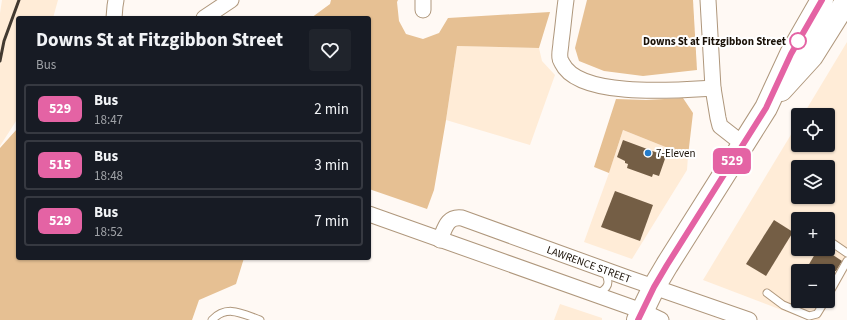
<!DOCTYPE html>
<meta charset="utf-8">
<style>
body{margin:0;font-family:"Source Sans 3",sans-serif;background:#20242c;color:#f1f3f6;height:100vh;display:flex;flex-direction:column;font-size:15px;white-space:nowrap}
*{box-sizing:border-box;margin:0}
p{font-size:13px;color:#9ea1a6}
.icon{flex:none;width:22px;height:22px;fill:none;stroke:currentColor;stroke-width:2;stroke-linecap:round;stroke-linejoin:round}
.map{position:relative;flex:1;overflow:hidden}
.drawer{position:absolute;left:16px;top:16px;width:355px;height:244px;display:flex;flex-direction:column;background:#171b24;border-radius:4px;box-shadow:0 1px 3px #0004}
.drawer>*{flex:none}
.badge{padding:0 8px;border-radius:6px;font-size:14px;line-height:26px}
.fabs{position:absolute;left:791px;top:108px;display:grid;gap:8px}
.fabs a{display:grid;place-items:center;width:44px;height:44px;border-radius:4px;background:#171b24;box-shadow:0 1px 3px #0004;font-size:20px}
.map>.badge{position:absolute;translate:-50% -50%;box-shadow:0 0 0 2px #fff}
.round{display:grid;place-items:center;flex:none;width:42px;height:42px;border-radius:4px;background:#20242c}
.headline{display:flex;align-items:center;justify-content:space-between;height:68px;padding:0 20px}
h1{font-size:19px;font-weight:700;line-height:30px}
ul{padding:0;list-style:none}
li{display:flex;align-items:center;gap:12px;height:50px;margin:0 8px 6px;padding:0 12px;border:2px solid #363941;border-radius:4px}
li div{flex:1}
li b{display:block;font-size:15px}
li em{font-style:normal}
li .badge{min-width:44px;font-weight:700;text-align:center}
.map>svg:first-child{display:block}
.built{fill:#ffecd7;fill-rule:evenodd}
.green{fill:#e6c093}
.building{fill:#745e45}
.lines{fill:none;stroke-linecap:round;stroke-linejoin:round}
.lane-casing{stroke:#af977c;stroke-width:9}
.street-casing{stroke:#af977c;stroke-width:17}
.primary-casing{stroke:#af977c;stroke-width:24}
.lane{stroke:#fff;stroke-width:7}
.street{stroke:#fff;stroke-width:15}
.primary{stroke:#fff;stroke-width:22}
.rail{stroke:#423930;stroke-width:3}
.line-casing{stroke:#fff;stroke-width:9}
.line{stroke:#e463a4;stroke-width:6}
.stop-dot{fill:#fff;stroke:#e463a4;stroke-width:2}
.poi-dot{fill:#247bc9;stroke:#fff;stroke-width:1.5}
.labels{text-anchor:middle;stroke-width:4;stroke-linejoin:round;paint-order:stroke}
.stop-label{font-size:11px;font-weight:bold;fill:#1a1107;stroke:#fff;text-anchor:end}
.poi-label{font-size:11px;fill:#1a1107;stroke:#fff;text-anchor:start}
.street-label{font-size:11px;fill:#1a1107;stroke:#fff}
</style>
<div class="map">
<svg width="847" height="320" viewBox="0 0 847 320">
<rect width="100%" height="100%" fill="#fff9f4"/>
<g class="built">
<path d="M2,0H58L53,18H18V118L0,146V13Z"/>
<path d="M847,42V271L819,320H808L703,280L798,123V145H828V115H803ZM798,167H828V197H798ZM798,219H828V249H798ZM798,271H828V301H798Z"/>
<path d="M457,46L539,48L542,61L555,75L530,145L446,120Z"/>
<path d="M623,130L688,156L687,170L632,259L584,242L609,173Z"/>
<path d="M560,304L602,318V320H554Z"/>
</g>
<g class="green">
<path d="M331,0H398L397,2L399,21L406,34L423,39L439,33L448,18L550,12L539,48L457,46L446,120L434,190L427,209L369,189V18H311L330,4Z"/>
<path d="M587,0H693L697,70L643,76L604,71L579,61L575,48Z"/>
<path d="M683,98L693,113L688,156L623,130L609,173L594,167L616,99L646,100Z"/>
<path d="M18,120V258H244L236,284L199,300L192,320H0V148L17,129Z"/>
</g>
<g class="building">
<path d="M623,140L666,156L659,176L653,174L652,177L627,168L628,164L625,163V161L617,157Z"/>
<path d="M615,191L653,205L640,241L601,227Z"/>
<path d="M774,220L793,232L766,276L746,264Z"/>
<path d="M818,249H824L842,261L836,271H805Z"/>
</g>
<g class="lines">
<defs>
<g id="lane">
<path d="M828,240L847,253"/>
<path d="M767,293L783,305L809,316L817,314L825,301"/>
<path d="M596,294C609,289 611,282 604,271"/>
<path d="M828,295L847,261"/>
<path d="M212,320C227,304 243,314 260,320"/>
</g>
<g id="street">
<path d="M423,0V10"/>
<path d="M566,0C564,14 563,28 561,42C561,47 559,53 560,58C560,60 561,61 562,63C579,99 680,90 713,88"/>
<path d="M708,0L713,88L718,118L720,126L743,144"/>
<path d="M114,18L115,6L116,0"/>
<path d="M204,18L231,0"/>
<path d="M369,214L642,311L661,320"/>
<path d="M440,240C445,228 447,216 462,218L625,277L749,320"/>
</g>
<g id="primary">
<path d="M781,90L812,56L847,0"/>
<path d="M638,320L654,287L667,265L766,108L791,54L822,0"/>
</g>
</defs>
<use href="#lane" class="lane-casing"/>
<use href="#street" class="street-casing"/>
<use href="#primary" class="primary-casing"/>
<use href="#lane" class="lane"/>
<use href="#street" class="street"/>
<use href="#primary" class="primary"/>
<path class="rail" d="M0,61L4,41L19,0"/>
</g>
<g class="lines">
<defs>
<path id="line" d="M638,320L654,287L667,265L766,108L791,54L822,0"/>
</defs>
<use href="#line" class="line-casing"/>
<use href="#line" class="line"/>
</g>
<circle class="stop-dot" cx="798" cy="41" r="8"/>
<circle class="poi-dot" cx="648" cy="153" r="4"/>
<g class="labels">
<g class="stop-label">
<text x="786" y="45">Downs St at Fitzgibbon Street</text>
</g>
<g class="poi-label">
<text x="656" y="157">7-Eleven</text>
</g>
<g class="street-label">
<text transform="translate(589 264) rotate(20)" y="4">LAWRENCE STREET</text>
</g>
</g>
</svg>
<div class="fabs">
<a><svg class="icon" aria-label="locate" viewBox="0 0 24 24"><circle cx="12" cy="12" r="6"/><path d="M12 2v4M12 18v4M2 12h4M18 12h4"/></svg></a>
<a><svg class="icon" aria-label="layers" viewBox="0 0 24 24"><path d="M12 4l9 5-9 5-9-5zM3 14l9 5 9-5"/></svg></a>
<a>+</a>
<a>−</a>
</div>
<b class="badge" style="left:732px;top:161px;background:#e463a4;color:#fff">529</b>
<section class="drawer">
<div class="headline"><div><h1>Downs St at Fitzgibbon Street</h1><p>Bus</p></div><a class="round"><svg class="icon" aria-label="heart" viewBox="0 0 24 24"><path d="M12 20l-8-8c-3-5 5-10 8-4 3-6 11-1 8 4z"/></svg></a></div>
<ul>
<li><span class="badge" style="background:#e463a4;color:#fff">529</span><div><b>Bus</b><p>18:47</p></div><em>2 min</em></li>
<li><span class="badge" style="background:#e463a4;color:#fff">515</span><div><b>Bus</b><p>18:48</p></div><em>3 min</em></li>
<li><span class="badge" style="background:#e463a4;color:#fff">529</span><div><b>Bus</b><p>18:52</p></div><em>7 min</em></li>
</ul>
</section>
</div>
